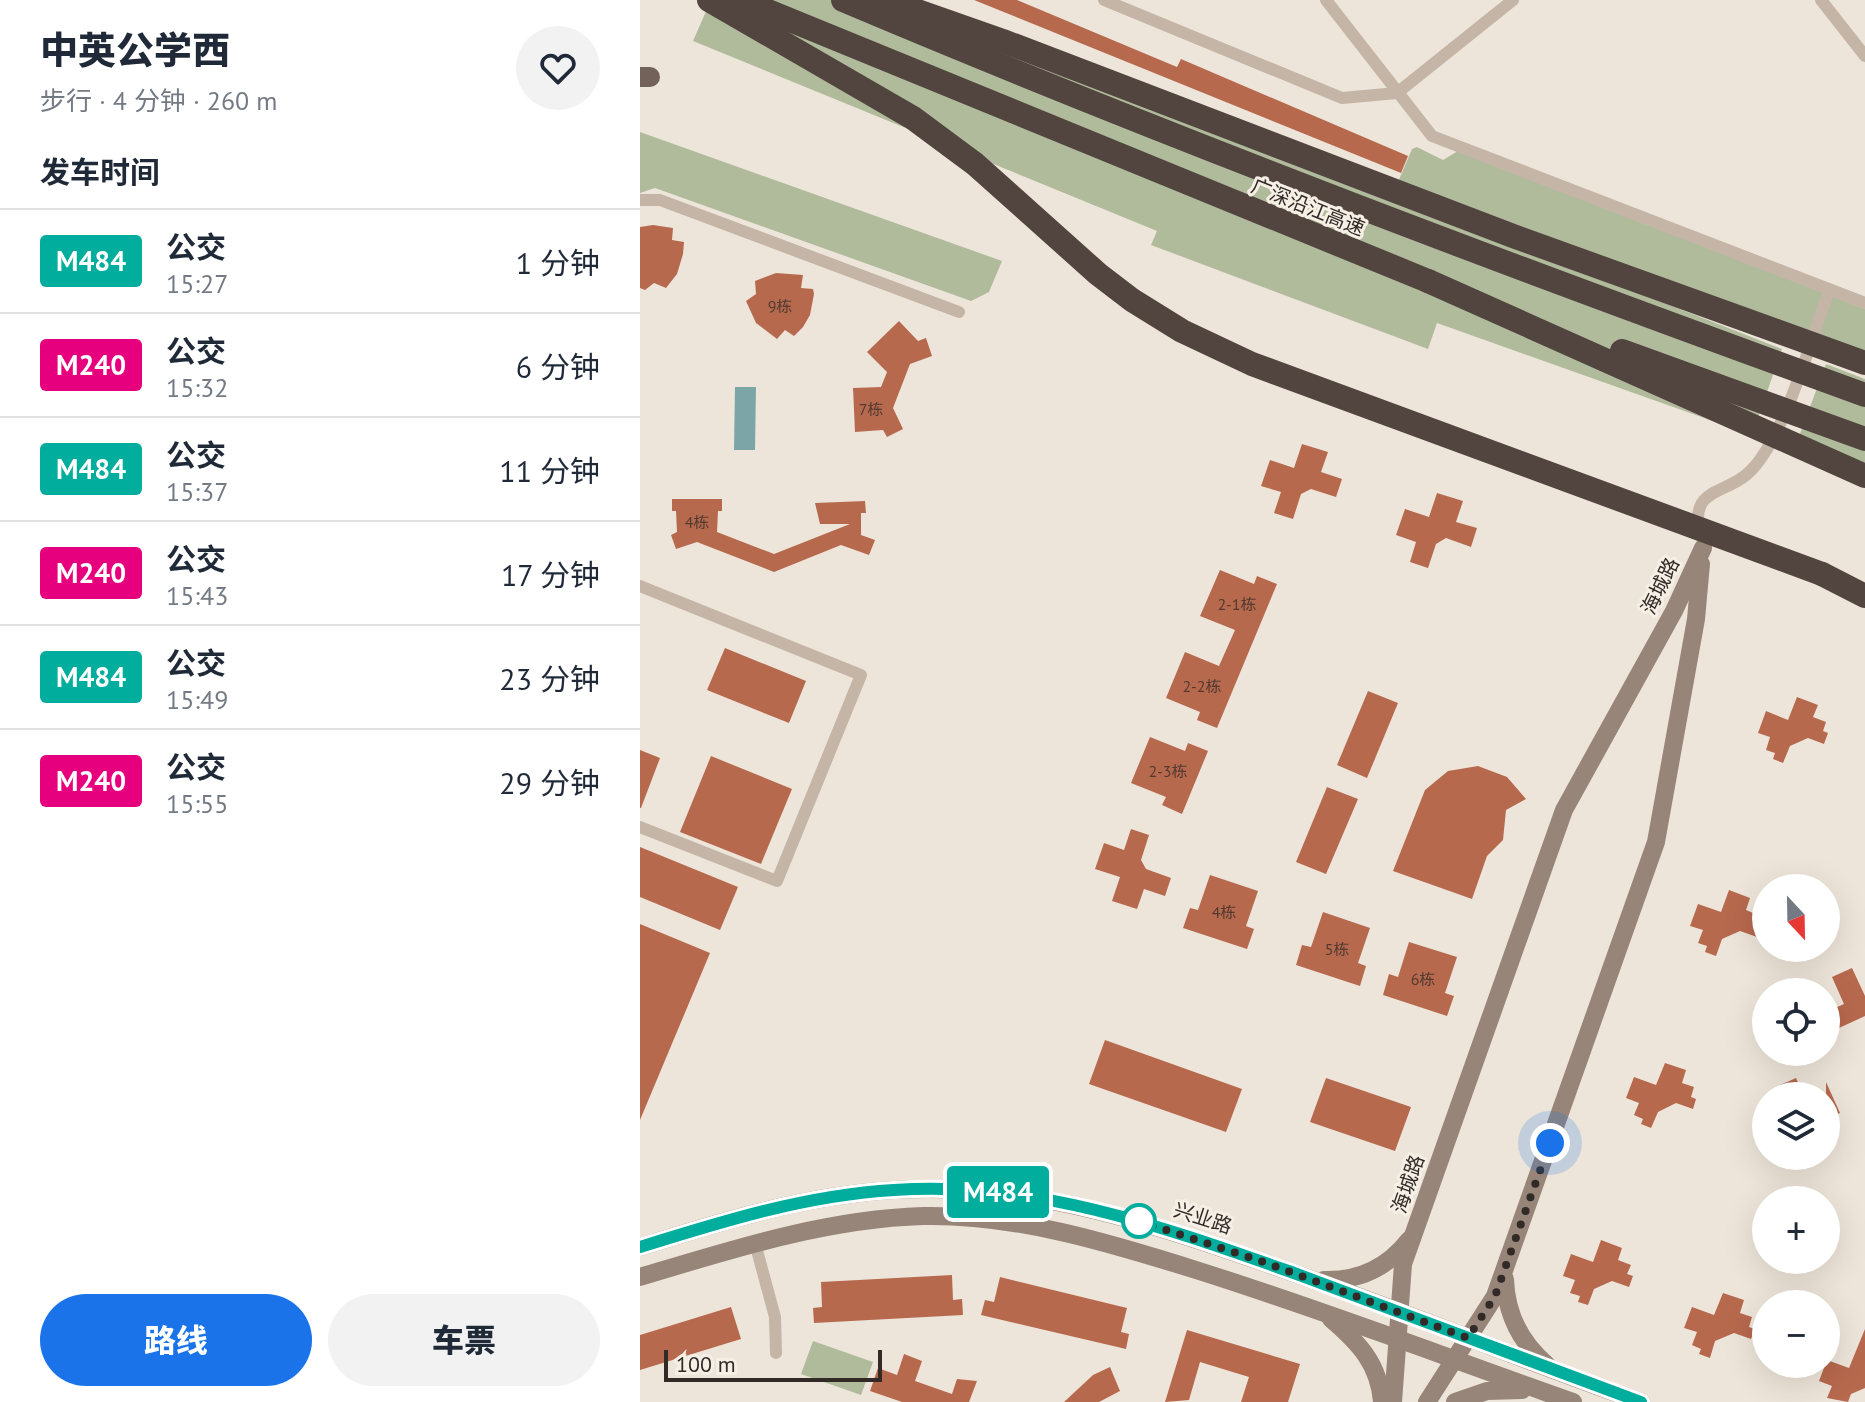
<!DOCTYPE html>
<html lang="zh">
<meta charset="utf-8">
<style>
body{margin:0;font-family:"PT Sans","Noto Sans SC",sans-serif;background:#f2f2f3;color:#1f2937;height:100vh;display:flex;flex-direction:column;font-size:30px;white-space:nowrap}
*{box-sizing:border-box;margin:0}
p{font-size:26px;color:#747a83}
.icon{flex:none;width:44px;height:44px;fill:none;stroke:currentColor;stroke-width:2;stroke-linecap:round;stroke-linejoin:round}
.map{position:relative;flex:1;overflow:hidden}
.drawer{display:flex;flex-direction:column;background:#fff;width:640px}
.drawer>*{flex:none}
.badge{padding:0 16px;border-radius:6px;font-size:28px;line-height:52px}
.needle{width:52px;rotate:158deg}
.tools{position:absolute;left:1112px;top:874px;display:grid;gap:16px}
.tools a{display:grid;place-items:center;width:88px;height:88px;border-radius:50%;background:#fff;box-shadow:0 8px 32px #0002;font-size:40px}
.scale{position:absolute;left:24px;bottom:20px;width:218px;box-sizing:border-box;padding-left:8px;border:4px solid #322a27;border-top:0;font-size:22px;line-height:28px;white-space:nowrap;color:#322a27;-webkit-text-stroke:6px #f6efe5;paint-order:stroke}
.you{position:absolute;width:40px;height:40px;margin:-20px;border:6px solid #fff;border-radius:50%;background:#1a73e8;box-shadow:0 0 0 12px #1a73e833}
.map>.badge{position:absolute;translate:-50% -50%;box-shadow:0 0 0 4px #fff}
h2{padding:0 40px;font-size:30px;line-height:72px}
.round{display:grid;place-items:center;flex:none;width:84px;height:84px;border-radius:42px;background:#f2f2f3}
.summary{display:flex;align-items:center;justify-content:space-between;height:136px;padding:0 40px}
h1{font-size:38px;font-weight:800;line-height:60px}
.button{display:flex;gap:16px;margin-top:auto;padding:16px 40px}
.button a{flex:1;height:92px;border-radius:48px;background:#1a73e8;color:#fff;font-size:32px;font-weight:800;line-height:92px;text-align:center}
.button a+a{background:#f2f2f3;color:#1f2937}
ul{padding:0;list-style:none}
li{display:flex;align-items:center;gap:24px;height:104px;padding:0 40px;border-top:2px solid #e0e1e3}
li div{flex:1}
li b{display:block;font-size:30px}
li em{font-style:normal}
li .badge{min-width:88px;font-weight:700;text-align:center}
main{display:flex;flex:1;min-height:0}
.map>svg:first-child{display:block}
.green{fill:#b0bb9c}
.water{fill:#7ca5a7}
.building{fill:#b7694e}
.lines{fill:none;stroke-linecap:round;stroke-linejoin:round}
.street{stroke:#c4b5a7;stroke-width:12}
.secondary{stroke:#978579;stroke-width:18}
.primary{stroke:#726259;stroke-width:20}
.highway{stroke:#52453f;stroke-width:24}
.highway-bridge{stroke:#52453f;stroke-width:24}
.line-casing{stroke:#fff;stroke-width:18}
.line{stroke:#01ad9c;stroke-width:12}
.walk{stroke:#322a27;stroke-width:8;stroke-dasharray:0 14.4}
.stop-dot{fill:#fff;stroke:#01ad9c;stroke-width:4}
.labels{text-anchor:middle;stroke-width:6;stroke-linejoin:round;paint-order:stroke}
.number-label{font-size:16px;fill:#533a31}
.street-label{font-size:20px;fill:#322a27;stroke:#f6efe5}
</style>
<main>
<section class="drawer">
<div class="summary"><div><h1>中英公学西</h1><p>步行 · 4 分钟 · 260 m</p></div><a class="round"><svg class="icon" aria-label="heart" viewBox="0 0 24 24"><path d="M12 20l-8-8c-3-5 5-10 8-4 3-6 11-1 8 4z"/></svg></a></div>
<h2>发车时间</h2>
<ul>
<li><span class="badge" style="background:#01ad9c;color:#fff">M484</span><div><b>公交</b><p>15:27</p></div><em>1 分钟</em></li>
<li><span class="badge" style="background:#e6007e;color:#fff">M240</span><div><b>公交</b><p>15:32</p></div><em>6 分钟</em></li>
<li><span class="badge" style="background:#01ad9c;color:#fff">M484</span><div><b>公交</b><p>15:37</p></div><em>11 分钟</em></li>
<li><span class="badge" style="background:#e6007e;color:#fff">M240</span><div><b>公交</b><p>15:43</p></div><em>17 分钟</em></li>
<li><span class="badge" style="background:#01ad9c;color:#fff">M484</span><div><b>公交</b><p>15:49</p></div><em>23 分钟</em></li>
<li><span class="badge" style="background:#e6007e;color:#fff">M240</span><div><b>公交</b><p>15:55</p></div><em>29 分钟</em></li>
</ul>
<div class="button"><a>路线</a><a>车票</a></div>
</section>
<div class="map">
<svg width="1225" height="1402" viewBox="0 0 1225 1402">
<rect width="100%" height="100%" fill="#eee5da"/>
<g class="green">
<path d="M71,0H212L389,54L1142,349L1112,435L797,323L788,349L511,245L517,231L53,41Z"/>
<path d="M0,132L362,261L349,292L331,301L15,188L0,193Z"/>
<path d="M777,147L803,160L818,151L1225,309V354L758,182L772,149Z"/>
<path d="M1186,364L1225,379V476L1154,450Z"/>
<path d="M173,1341L233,1362L221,1395L161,1374Z"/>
</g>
<path class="water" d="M95,387H116L115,450H94Z"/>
<g class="building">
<path d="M334,0H377L537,67L541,59L768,156L761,173Z"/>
<path d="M13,225L33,228L32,240L44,242L43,254L37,274L26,288L14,283L5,290L0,288V227Z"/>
<path d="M136,273L163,275L161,288L173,289L174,294L170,315L163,327L154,336L145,330L137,339L116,323L106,301L116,294L115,281Z"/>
<path d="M259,321L278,341L286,338L292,356L270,364L253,408L263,429L247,437L243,430L215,432L213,388L241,387L247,372L227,352Z"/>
<path d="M662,444L688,452L681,472L702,479L696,497L671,489L661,494L653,519L634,513L641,492L621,486L630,460L654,468Z"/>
<path d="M797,493L823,501L816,522L837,528L831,547L806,538L796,544L788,568L770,562L776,542L756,535L765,509L789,517Z"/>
<path d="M32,499H82V511H78L77,532L134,554L210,524H180L175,503L225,501L226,513H221V535L235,540L229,555L201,545L134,572L57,542L36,549L31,535L37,532L36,511H32Z"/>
<path d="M580,570L614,584L617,576L637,584L577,728L557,720L560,712L526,698L545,652L579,666L595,630L560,616Z"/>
<path d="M85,648L166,681L149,723L67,690Z"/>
<path d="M728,691L758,703L727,778L697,765Z"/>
<path d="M1157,697L1178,705L1173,717L1186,722L1183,731L1188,733L1184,744L1168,738L1150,746L1143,763L1133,759L1135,753L1126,750L1130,737L1118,733L1126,711L1148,720Z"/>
<path d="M510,737L545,751L548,743L568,751L542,814L522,805L526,797L491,783Z"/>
<path d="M0,750L20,758L1,808H0Z"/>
<path d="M71,756L152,789L121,864L40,832Z"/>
<path d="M838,766L867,777L886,799L866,810L863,840L847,856L832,899L753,871L785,790L808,771Z"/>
<path d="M687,787L718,799L686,874L656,862Z"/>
<path d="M491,829L509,835L501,860L506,869L531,878L525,896L504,889L497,909L472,901L480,877L455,869L464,843L484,850Z"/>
<path d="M0,847L98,887L80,930L0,897Z"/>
<path d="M570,875L618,891L606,926L614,929L607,949L543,928L550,908L558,910Z"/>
<path d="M1089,890L1110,898L1106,910L1118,915L1115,924L1121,926L1117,937L1100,931L1082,939L1076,956L1065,952L1067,946L1058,943L1063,930L1050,926L1058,904L1081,912Z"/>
<path d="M683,912L730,928L718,963L726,966L720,986L656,965L662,945L671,947Z"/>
<path d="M0,924L70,953L0,1120Z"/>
<path d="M769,942L817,957L805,993L814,996L807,1016L743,995L749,974L758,977Z"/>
<path d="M1212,968L1225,996V1016L1186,1034V1012L1204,1004L1192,977Z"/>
<path d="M465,1040L602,1089L586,1132L449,1084Z"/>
<path d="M1025,1063L1046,1070L1042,1083L1054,1087L1051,1097L1056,1099L1053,1109L1036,1103L1018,1112L1011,1128L1001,1124L1003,1119L994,1115L999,1103L986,1098L994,1077L1016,1085Z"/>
<path d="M686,1078L771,1107L755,1151L670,1122Z"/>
<path d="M1156,1078L1164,1096H1140L1136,1087Z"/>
<path d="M1186,1082L1200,1113L1186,1119Z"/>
<path d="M961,1240L982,1248L978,1260L991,1265L987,1274L993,1276L989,1287L972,1281L954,1289L948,1305L938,1302L940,1296L930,1293L935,1280L923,1276L931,1254L953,1262Z"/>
<path d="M312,1275L313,1300L322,1299L323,1315L174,1323L173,1308L182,1307L181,1282Z"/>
<path d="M360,1277L487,1308L481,1332L489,1334L486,1349L341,1315L345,1300L354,1302Z"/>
<path d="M1083,1293L1104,1300L1100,1313L1112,1317L1109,1327L1115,1329L1111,1339L1094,1333L1075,1341L1070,1358L1059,1354L1061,1349L1052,1345L1057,1332L1044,1328L1052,1307L1074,1315Z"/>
<path d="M91,1307L101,1339L0,1370V1335Z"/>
<path d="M1225,1329V1388L1211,1394L1208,1402L1187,1398L1192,1386L1179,1381L1187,1360L1209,1368Z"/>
<path d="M547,1330L660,1364L648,1402H601L609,1377L560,1362L549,1400L525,1402Z"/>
<path d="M264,1354L282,1361L275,1381L312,1394L317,1379L337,1381L329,1402H262L230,1391L238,1368L257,1375Z"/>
<path d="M470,1367L480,1391L459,1402H424L453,1375Z"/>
</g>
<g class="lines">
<g class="street">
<path d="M464,0L702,98L757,93L873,0"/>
<path d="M686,0L792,136L1225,303"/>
<path d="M1181,0L1225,56"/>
<path d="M0,200H20L319,312"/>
<path d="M1059,529C1052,489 1083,494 1106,475C1143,445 1171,338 1189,291"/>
<path d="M0,586L221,675L137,881L0,827"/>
<path d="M115,1243L135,1317L136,1353"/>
</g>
<g class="secondary">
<path d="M0,1247C82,1221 167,1195 254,1190C392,1181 520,1226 648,1271C767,1313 883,1360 1001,1402"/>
<path d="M0,1277C93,1249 186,1219 283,1216C375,1214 470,1243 556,1270C683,1310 808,1358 933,1402"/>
<path d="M865,1279C866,1314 880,1342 907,1365"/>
<path d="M684,1280C718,1281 747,1268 769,1240"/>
<path d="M691,1319C719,1343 739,1364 742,1402"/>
<path d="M753,1402L763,1264L924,810L1034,611L1063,548"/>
<path d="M787,1402L855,1296L1016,842L1056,619L1061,564"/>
<path d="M815,1402L847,1391L882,1390"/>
</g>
<path class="primary" d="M0,77H10"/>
<g class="highway">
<path d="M101,0L788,281"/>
<path d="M1182,574L1225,596"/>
</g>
<g class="highway-bridge">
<path d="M69,0L273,118L335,164L458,274L492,300L542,331L612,364L1182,574"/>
<path d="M203,0C539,142 881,270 1225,395"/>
<path d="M246,0L363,41L873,236L1225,363"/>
<path d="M788,281L1225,476"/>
<path d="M982,351L1225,439"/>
</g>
</g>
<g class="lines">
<defs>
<path id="line" d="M0,1247C83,1221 167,1195 254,1190C394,1180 524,1227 654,1273C770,1315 885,1360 1001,1402"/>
</defs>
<use href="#line" class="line-casing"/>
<use href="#line" class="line"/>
<path class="walk" d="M499,1221L618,1260L828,1338L855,1296L910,1143"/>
</g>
<circle class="stop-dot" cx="499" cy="1221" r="16"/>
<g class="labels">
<g class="number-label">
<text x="140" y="312">9栋</text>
<text x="231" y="415">7栋</text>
<text x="57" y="528">4栋</text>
<text x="597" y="610">2-1栋</text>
<text x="562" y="692">2-2栋</text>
<text x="528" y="777">2-3栋</text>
<text x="584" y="918">4栋</text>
<text x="697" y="955">5栋</text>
<text x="783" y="985">6栋</text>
</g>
<g class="street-label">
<text transform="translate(668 207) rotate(22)" y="7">广深沿江高速</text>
<text transform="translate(1020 586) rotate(-64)" y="7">海城路</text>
<text transform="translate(768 1184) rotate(-71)" y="7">海城路</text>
<text transform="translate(563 1218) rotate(18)" y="7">兴业路</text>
</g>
</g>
</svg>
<div class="tools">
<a><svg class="needle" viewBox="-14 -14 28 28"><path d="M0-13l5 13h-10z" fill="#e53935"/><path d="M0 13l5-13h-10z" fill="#747a83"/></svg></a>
<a><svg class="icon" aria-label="locate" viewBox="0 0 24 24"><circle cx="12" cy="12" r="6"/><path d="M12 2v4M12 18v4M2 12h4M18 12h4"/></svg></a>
<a><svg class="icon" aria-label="layers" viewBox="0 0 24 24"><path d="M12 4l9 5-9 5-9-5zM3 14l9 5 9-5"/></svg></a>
<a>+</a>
<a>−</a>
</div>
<div class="scale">100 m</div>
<div class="you" style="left:910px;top:1143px"></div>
<b class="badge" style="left:358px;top:1192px;background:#01ad9c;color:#fff">M484</b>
</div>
</main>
